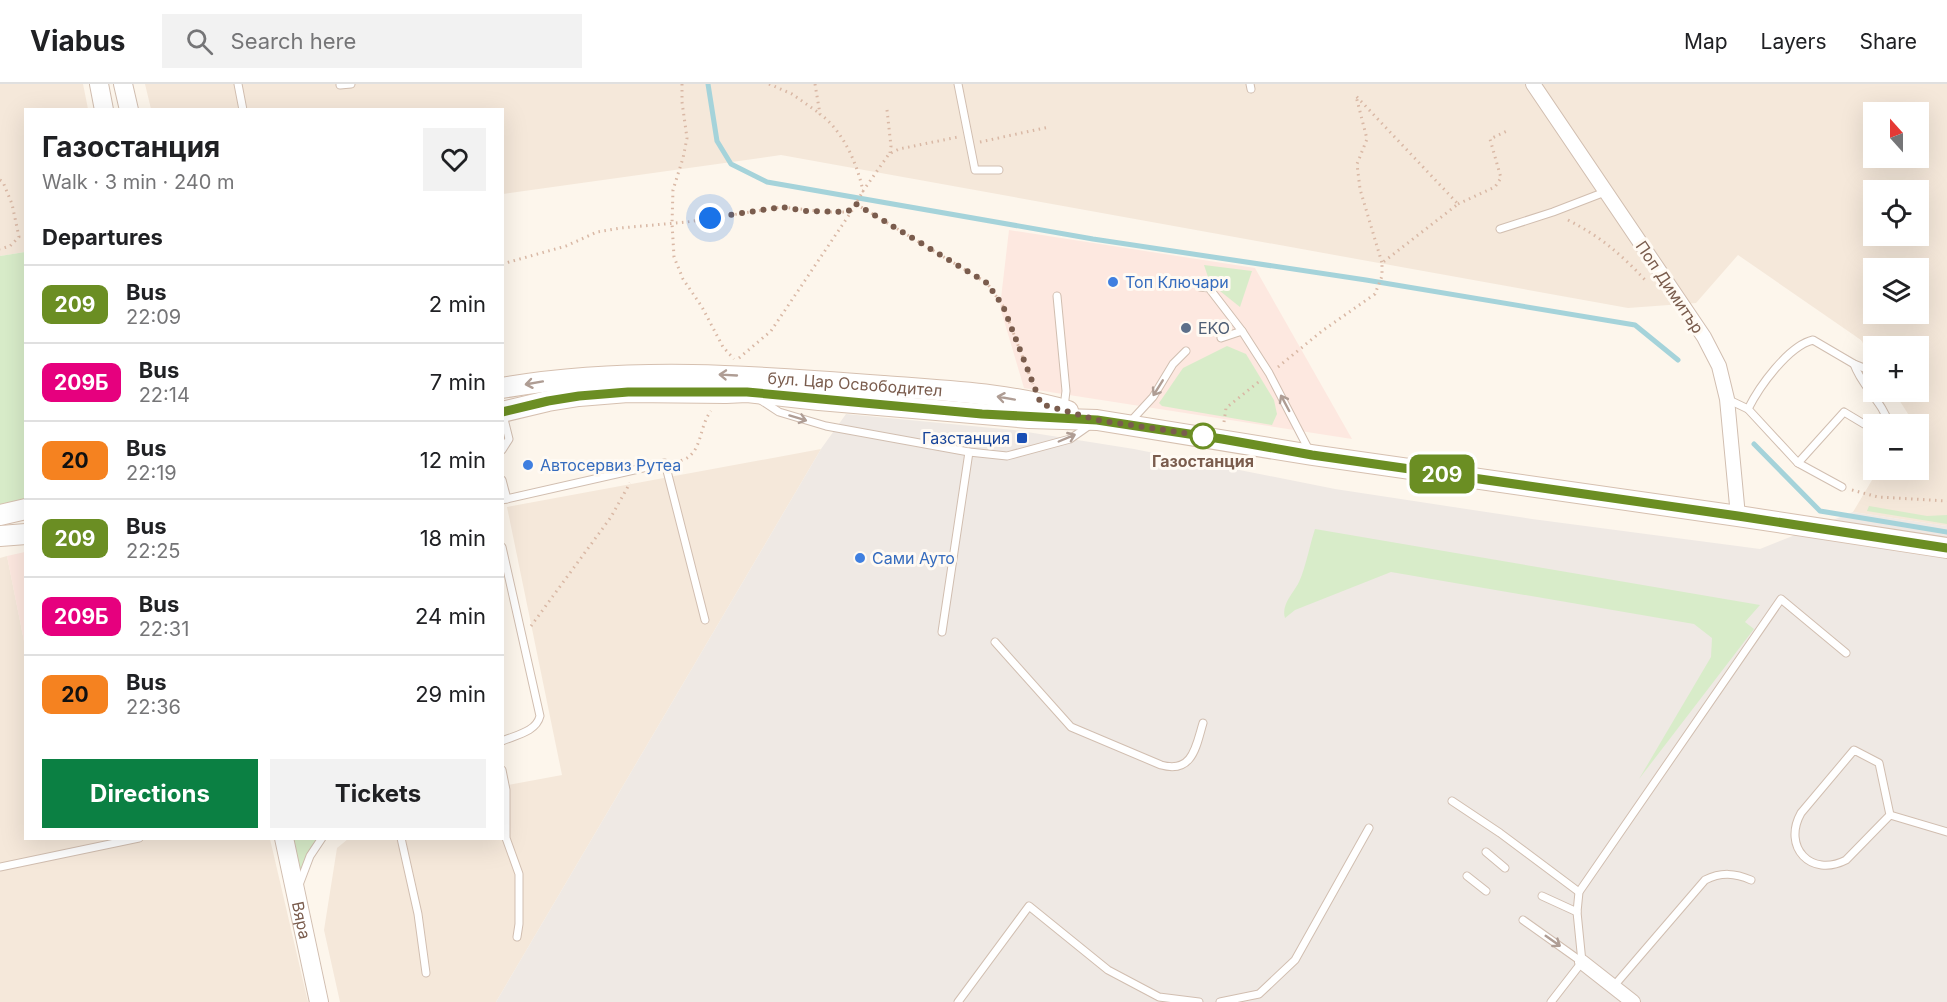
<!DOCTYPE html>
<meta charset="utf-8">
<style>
body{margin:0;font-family:Inter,sans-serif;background:#f2f2f2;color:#202124;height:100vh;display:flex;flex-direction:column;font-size:22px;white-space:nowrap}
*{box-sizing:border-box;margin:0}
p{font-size:20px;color:#757577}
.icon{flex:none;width:33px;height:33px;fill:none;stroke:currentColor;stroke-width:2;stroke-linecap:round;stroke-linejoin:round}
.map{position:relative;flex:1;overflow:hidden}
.drawer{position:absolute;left:24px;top:24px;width:480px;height:732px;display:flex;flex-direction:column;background:#fff;border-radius:0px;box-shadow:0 6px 24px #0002}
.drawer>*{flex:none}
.badge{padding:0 12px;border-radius:9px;font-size:21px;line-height:39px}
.needle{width:39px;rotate:339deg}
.controls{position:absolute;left:1863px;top:18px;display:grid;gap:12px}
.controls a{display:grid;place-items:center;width:66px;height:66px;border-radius:0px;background:#fff;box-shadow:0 6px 24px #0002;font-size:30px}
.you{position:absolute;width:30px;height:30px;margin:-15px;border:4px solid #fff;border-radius:50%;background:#1a73e8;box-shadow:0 0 0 9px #1a73e833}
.map>.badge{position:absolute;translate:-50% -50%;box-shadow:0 0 0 3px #fff}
h2{padding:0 18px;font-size:22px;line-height:54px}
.round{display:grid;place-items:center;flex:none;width:63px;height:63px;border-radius:0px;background:#f2f2f2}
.summary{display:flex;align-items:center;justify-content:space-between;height:102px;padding:0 18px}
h1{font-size:28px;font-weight:700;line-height:45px}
.button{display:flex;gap:12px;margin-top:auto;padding:12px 18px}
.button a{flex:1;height:69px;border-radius:0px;background:#0b8043;color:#fff;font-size:24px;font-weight:700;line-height:69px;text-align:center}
.button a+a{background:#f2f2f2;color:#202124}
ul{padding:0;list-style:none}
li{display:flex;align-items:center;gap:18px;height:78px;padding:0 18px;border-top:2px solid #e0e0e0}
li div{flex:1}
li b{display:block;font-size:22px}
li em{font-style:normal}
li .badge{min-width:66px;font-weight:700;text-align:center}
header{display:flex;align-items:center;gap:36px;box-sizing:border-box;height:84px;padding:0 30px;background:#fff;border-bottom:2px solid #e0e0e0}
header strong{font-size:28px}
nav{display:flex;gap:33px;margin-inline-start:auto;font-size:21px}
.search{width:420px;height:54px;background:#f2f2f2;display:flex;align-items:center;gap:15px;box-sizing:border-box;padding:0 21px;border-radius:0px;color:#757577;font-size:22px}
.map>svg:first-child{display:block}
.residential{fill:#f5e8da;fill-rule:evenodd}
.commercial{fill:#fde8e0}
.industrial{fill:#efe9e4}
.green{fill:#d8ecc9}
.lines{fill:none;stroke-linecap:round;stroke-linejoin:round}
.stream{stroke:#a5d3da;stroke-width:5}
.service-casing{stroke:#d1beb0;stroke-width:9}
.minor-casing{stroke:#d1beb0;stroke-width:16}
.tertiary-casing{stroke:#d1beb0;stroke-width:20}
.secondary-casing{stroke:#d6c0b0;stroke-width:22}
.path{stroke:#d9b8a5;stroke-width:3;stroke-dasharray:1.5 4.5;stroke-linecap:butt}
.service{stroke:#fff;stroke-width:7}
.minor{stroke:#fff;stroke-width:14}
.tertiary{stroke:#fff;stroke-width:18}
.secondary{stroke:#fff;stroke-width:20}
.oneway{stroke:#af9d94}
.line-casing{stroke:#fff;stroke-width:14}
.line{stroke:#6b8e23;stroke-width:9}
.walk{stroke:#7a5c4d;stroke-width:6;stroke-dasharray:0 10.8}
.shop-dot{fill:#3f7fe0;stroke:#fffaf3;stroke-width:2}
.service-dot{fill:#5c6f8a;stroke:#fffaf3;stroke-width:2}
.stop-dot{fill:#fff;stroke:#6b8e23;stroke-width:3}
.transit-dot{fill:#1a4fb4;stroke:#fffaf3;stroke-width:2}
.labels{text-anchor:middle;stroke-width:6;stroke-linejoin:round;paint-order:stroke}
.shop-label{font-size:16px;fill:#366cbe;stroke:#fffaf3;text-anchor:start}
.street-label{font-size:16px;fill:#7a5c4d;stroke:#fffaf3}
.service-label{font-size:16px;fill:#4e5e75;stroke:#fffaf3;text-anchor:start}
.transit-label{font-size:16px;fill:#164399;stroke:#fffaf3;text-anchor:end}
.stop-label{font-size:16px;font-weight:bold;fill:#7a5c4d;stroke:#fffaf3}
</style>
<header>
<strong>Viabus</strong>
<div class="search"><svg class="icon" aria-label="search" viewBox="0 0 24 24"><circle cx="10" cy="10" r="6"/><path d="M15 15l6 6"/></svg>Search here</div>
<nav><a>Map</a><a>Layers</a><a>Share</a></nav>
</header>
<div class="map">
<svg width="1947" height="918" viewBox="0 0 1947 918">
<rect width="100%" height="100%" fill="#fdf6ec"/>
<g class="residential">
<path d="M0,0H83L88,25L26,26L25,168L0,172Z"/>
<path d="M145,0H1947V442L1853,428L1878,386H1918V340H1906L1910,333L1894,308H1918V262H1874L1873,276L1861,256L1738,171L1696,219L1628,224L781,71L503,110L502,26L151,25ZM1874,28H1918V74H1874ZM1874,106H1918V152H1874ZM1874,184H1918V230H1874Z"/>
<path d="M821,365L496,918H340L324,846L337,764L348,755L502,754L503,702L562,691L507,423Z"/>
<path d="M7,472L25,562L26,754L270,755L308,918H0V474Z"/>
</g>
<g class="commercial">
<path d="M1009,146L1255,184L1352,355L1024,304L1000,223Z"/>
<path d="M25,468H26L25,562L7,472Z"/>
</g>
<path class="industrial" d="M846,330L1014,346L1134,365L1335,405L1532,435L1760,465L1853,428L1947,442V918H496L821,365Z"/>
<g class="green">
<path d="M25,168V415L0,422V172Z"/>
<path d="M1204,181L1252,187L1240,223L1210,199Z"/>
<path d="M1227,262L1246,270L1274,316L1277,330L1272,341L1162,322L1159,319L1183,284Z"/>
<path d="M1869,422L1927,432L1947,431V440L1867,427Z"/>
<path d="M1315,445L1760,521L1745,538L1754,545L1639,695L1711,573L1712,554L1694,540L1391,488L1295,526L1285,534C1281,522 1292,510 1298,500C1305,487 1310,460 1315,445Z"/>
<path d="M289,755H318L308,770L297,795Z"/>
</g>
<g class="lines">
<g class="stream">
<path d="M708,0L717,57L731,80L767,98L1093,155L1366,196L1635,241L1678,276"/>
<path d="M1754,360L1820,427L1947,448"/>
</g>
<defs>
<g id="service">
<path d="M238,0L243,26"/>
<path d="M958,0L975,86H999"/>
<path d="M1250,0L1251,5"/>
<path d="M340,1L351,0"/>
<path d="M1500,145L1553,128L1605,108"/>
<path d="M1200,203L1209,204L1242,247"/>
<path d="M1057,212L1066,307L1064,323"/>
<path d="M1221,254L1242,247L1269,289L1310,368"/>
<path d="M1854,280C1861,302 1883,318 1889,340"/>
<path d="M1905,308L1908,309"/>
<path d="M759,315L779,328L826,342L969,368L1007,372L1070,355L1090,341"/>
<path d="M1727,315L1748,325L1798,379L1842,403"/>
<path d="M1748,325C1759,303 1788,262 1813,256L1854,280L1874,288"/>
<path d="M1130,338L1153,313L1173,280L1186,267"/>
<path d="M502,366L509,355L503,331"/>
<path d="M1798,379L1844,328L1874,346"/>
<path d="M502,396L507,415"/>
<path d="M502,416L665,379L705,536"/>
<path d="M502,463L540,632C536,648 516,651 502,657"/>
<path d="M942,548L969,368"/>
<path d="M995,558L1071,643L1161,681C1193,690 1196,662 1203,639"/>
<path d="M1854,666L1879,679L1890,731L1846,776C1811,794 1782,763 1801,729Z"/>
<path d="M502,686L506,706V754L519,790V840L517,853"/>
<path d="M1452,717L1500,749L1579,808"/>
<path d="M1890,731L1947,748"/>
<path d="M401,754L418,830L426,889"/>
<path d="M1486,768L1505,784"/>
<path d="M0,783L139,754"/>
<path d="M1467,792L1486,807"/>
<path d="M299,801L310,772L322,754"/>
<path d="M1542,812L1577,828"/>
<path d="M1523,836L1582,878"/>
<path d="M1613,903L1705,796C1721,788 1735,789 1751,796"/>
<path d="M958,918L1029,822L1108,886L1159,913L1199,918"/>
<path d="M1220,918L1259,910L1295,876L1369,744"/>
<path d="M1551,918L1582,878L1577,828L1579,808L1781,515L1846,569"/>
</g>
<g id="minor">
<path d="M1533,0L1704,253L1719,282L1727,315L1738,432"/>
<path d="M1582,878L1633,918"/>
</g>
<g id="tertiary">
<path d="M99,0L104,26"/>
<path d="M123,0L129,26"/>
<path id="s1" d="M284,754L319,918"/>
</g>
<g id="secondary">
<path id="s2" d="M502,304C629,282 756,292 884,302C945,307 1009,309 1068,327"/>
<path d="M502,328L548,317L579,312L628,308L726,309L747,308L819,316L1029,334L1097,336L1312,371L1738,432L1947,464"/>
<path d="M0,431L26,425"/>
<path d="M0,452L26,450"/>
</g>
</defs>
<use href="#service" class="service-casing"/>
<use href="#minor" class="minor-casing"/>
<use href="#tertiary" class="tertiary-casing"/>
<use href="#secondary" class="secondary-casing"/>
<g class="path">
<path d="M682,0V18L687,54L683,74L673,106L672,139L674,173L683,195L702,223L723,263L734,275"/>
<path d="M769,0L792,10L819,29"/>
<path d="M815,0L820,30C843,47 857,79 863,107L889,70L899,65L958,53"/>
<path d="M887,26L891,62L890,69"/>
<path d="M980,58L1049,43"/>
<path d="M0,96L3,98L12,120L19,153L10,162L0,165"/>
<path d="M856,120L987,199L1003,222L1033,300"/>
<path d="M1458,120L1495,103L1501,94L1490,55L1507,47"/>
<path d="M1568,136C1601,153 1621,170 1647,198"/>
<path d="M502,180L566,162L597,148L620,144L687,138L782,123L826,128H845L853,125"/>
<path d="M739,274L771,247L853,125L863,107"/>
<path d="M1278,283L1322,247L1375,210L1382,192V179L1458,120L1356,12L1367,55L1357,80L1360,105L1382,179"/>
<path d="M1224,338L1226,324L1261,296"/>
<path d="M675,378C704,374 697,345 711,327"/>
<path d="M1852,406L1878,413L1947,417"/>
<path d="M531,542L611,433L630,399"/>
</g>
<use href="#service" class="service"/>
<use href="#minor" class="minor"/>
<use href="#tertiary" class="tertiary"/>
<use href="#secondary" class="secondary"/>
</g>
<defs><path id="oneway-shaft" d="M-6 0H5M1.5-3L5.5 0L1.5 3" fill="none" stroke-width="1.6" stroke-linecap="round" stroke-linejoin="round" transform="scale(1.5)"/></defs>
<g class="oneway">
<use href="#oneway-shaft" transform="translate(728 291) rotate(-177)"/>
<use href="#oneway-shaft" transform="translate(534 299) rotate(170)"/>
<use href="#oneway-shaft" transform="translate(1158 304) rotate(122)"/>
<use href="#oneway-shaft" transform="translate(1006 314) rotate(-170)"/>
<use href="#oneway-shaft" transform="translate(1285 319) rotate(-118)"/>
<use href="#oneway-shaft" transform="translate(798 334) rotate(17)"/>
<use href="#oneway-shaft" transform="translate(1067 354) rotate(-23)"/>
<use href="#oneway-shaft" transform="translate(1553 857) rotate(35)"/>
</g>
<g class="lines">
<defs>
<path id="line" d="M502,328L548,317L579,312L628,308H747L982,330L1097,336L1222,355L1312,371L1738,432L1947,464"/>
</defs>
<use href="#line" class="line-casing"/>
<use href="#line" class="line"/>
<path class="walk" d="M710,134L782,123L806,127L845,128L853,125L856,120L987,199L1003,222L1041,320L1097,336L1204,352H1203"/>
</g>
<g class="shop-dot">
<circle cx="1113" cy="198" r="6"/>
<circle cx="528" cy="381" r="6"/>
<circle cx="860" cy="474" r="6"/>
</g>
<circle class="service-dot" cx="1186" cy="244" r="6"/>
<circle class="stop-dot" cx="1203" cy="352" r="12"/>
<rect class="transit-dot" x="1016" y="348" width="12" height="12" rx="3"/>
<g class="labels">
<g class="shop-label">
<text x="1125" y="204">Топ Ключари</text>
<text x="540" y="387">Автосервиз Рутеа</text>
<text x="872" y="480">Сами Ауто</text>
</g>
<g class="street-label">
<text transform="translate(1670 203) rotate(56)" y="6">Поп Димитър</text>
<text dy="6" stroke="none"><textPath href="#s2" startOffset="354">бул. Цар Освободител</textPath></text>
<text dy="6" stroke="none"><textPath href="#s1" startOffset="84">Вяра</textPath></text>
</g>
<g class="service-label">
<text x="1198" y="250">EKO</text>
</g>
<g class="transit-label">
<text x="1010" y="360">Газстанция</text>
</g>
<g class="stop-label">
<text x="1203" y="383">Газoстанция</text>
</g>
</g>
</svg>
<div class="controls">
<a><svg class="needle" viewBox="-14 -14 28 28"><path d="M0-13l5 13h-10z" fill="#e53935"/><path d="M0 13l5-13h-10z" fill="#757577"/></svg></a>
<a><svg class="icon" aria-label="locate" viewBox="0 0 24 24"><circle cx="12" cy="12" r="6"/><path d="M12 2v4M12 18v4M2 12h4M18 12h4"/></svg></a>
<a><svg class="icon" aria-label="layers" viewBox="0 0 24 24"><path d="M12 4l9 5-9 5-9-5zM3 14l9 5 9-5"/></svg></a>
<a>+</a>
<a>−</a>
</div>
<div class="you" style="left:710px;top:134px"></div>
<b class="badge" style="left:1442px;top:390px;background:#6b8e23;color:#fff">209</b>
<section class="drawer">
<div class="summary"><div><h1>Газoстанция</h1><p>Walk · 3 min · 240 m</p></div><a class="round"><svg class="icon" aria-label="heart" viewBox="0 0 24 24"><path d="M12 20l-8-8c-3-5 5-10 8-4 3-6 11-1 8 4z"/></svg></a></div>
<h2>Departures</h2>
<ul>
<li><span class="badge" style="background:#6b8e23;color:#fff">209</span><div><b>Bus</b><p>22:09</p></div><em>2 min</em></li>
<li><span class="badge" style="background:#e6007e;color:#fff">209Б</span><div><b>Bus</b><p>22:14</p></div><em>7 min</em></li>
<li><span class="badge" style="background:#f58220;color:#111">20</span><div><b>Bus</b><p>22:19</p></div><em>12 min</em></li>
<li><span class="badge" style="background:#6b8e23;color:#fff">209</span><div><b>Bus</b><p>22:25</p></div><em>18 min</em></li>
<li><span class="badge" style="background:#e6007e;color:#fff">209Б</span><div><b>Bus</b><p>22:31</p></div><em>24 min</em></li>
<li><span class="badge" style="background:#f58220;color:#111">20</span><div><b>Bus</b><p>22:36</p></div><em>29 min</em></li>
</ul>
<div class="button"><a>Directions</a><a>Tickets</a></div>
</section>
</div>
